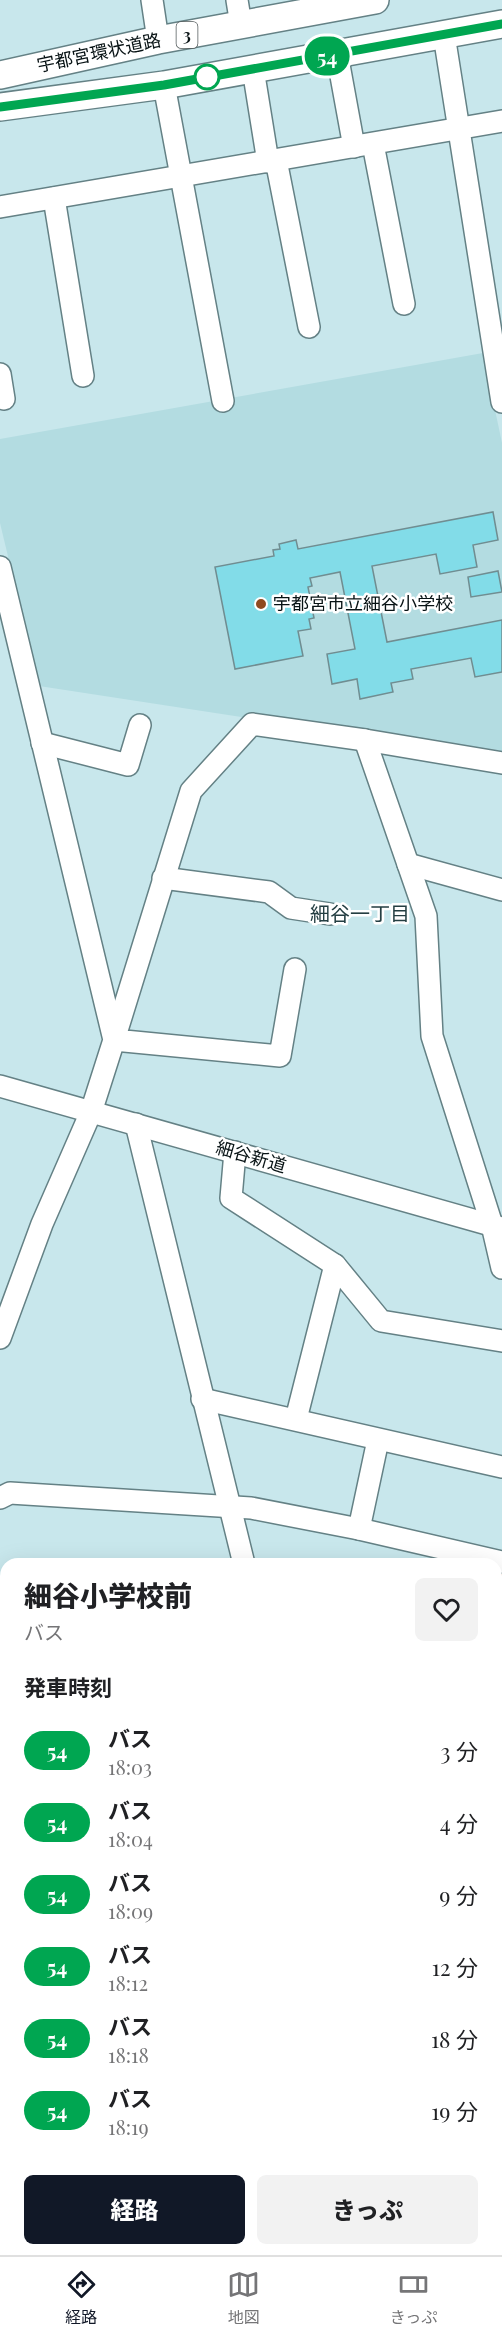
<!DOCTYPE html>
<html lang="ja">
<meta charset="utf-8">
<style>
body{margin:0;font-family:"Playfair Display","Noto Sans JP",serif;background:#f2f2f2;color:#202124;height:100vh;display:flex;flex-direction:column;font-size:22px;white-space:nowrap}
*{box-sizing:border-box;margin:0}
p{font-size:20px;color:#757577}
.icon{flex:none;width:33px;height:33px;fill:none;stroke:currentColor;stroke-width:2;stroke-linecap:round;stroke-linejoin:round}
.map{position:relative;flex:1;overflow:hidden}
.details{position:absolute;left:0px;top:1558px;width:502px;height:698px;display:flex;flex-direction:column;background:#fff;border-radius:18px 18px 0 0;box-shadow:0 6px 24px #0002}
.details>*{flex:none}
.badge{padding:0 12px;border-radius:20px;font-size:21px;line-height:39px}
.map>.badge{position:absolute;translate:-50% -50%;box-shadow:0 0 0 3px #fff}
h2{padding:0 24px;font-size:22px;line-height:54px}
.round{display:grid;place-items:center;flex:none;width:63px;height:63px;border-radius:9px;background:#f2f2f2}
.summary{display:flex;align-items:center;justify-content:space-between;height:102px;padding:0 24px}
h1{font-size:28px;font-weight:800;line-height:45px}
.cta{display:flex;gap:12px;margin-top:auto;padding:12px 24px}
.cta a{flex:1;height:69px;border-radius:9px;background:#111827;color:#fff;font-size:24px;font-weight:800;line-height:69px;text-align:center}
.cta a+a{background:#f2f2f2;color:#202124}
ul{padding:0;list-style:none}
li{display:flex;align-items:center;gap:18px;height:72px;padding:0 24px}
li div{flex:1}
li b{display:block;font-size:22px}
li em{font-style:normal}
li .badge{min-width:66px;font-weight:700;text-align:center}
.tab-bar{display:flex;justify-content:space-around;align-items:center;height:84px;border-top:2px solid #e0e0e0;background:#fff;font-size:16px;color:#757577}
.tab-bar a{display:grid;justify-items:center;gap:3px}
.tab-bar .selected{color:#111827}
.map>svg:first-child{display:block}
.built{fill:#b3dce1}
.green{fill:#eeb293}
.building{fill:#82dce8;stroke:#708d91;stroke-width:1.5}
.lines{fill:none;stroke-linecap:round;stroke-linejoin:round}
.minor-casing{stroke:#648185;stroke-width:24}
.major-casing{stroke:#648185;stroke-width:30}
.minor{stroke:#fff;stroke-width:21}
.major{stroke:#fff;stroke-width:27}
.line-casing{stroke:#fff;stroke-width:14}
.line{stroke:#00a651;stroke-width:9}
.stop-dot{fill:#fff;stroke:#00a651;stroke-width:3}
.poi-dot{fill:#8f4a20;stroke:#fff;stroke-width:2}
.labels{text-anchor:middle;stroke-width:5;stroke-linejoin:round;paint-order:stroke}
.shield{fill:#fff;stroke:#51595a;stroke-width:1.5}
.shield-label{font-size:16px;font-weight:bold;fill:#071214}
.street-label{font-size:18px;fill:#071214;stroke:#fff}
.poi-label{font-size:18px;fill:#071214;stroke:#fff;text-anchor:start}
.neighbourhood-label{font-size:20px;fill:#243e42;stroke:#fff}
</style>
<div class="map">
<svg width="502" height="2255" viewBox="0 0 502 2255">
<rect width="100%" height="100%" fill="#c8e7ec"/>
<path class="built" d="M483,353L502,443V757L39,686L0,523V439Z"/>
<path class="green" d="M496,1573L502,1574V1737L496,1735Z"/>
<g class="building">
<path d="M493,512L498,540L473,545L477,567L440,574L436,554L372,566L387,642L502,620V672L475,677L471,658L411,669L413,679L391,683L393,692L360,699L357,679L332,684L327,654L355,649L340,572L310,578L312,586L308,587L314,618L309,619L311,629L298,631L303,656L235,669L215,567L274,556L273,550L280,549L279,544L296,540L298,549Z"/>
<path d="M498,571L502,592L471,597L468,577Z"/>
</g>
<g class="lines">
<defs>
<g id="minor">
<path d="M152,0L158,40"/>
<path d="M237,0L241,25"/>
<path d="M444,35L502,402"/>
<path d="M337,54L354,147"/>
<path d="M253,69L268,162"/>
<path d="M164,85L223,401"/>
<path d="M373,144L404,304"/>
<path d="M276,160L309,327"/>
<path d="M54,198L83,376"/>
<path d="M0,207L502,121"/>
<path d="M0,374L4,399"/>
<path d="M0,567L114,1040L91,1112L42,1224L0,1338"/>
<path d="M365,740L426,916L432,1036L492,1225L502,1268"/>
<path d="M42,743L128,765L140,725"/>
<path d="M408,864L502,890"/>
<path d="M163,878L269,892L291,908L330,914"/>
<path d="M295,969L280,1056L114,1040L191,791L252,724L365,740L502,763"/>
<path d="M0,1086L501,1228"/>
<path d="M136,1124L244,1564"/>
<path d="M235,1152L231,1198L335,1265L296,1419"/>
<path d="M335,1265L381,1321L502,1341"/>
<path d="M202,1399L502,1467"/>
<path d="M0,1498L10,1493L251,1508L359,1529L502,1562"/>
<path d="M359,1529L378,1440"/>
<path d="M496,1822H502"/>
<path d="M496,1945H502"/>
<path d="M0,1963L6,1992"/>
<path d="M496,2053H502"/>
<path d="M496,2164L502,2165"/>
<path d="M60,2250L61,2255"/>
<path d="M408,2250L409,2255"/>
<path d="M249,2255L251,2250"/>
</g>
<g id="major">
<path d="M0,75L158,40L375,0"/>
<path d="M0,107L164,85L502,24"/>
</g>
</defs>
<use href="#minor" class="minor-casing"/>
<use href="#major" class="major-casing"/>
<use href="#minor" class="minor"/>
<use href="#major" class="major"/>
</g>
<g class="lines">
<defs>
<path id="line" d="M0,107L164,85L502,24"/>
</defs>
<use href="#line" class="line-casing"/>
<use href="#line" class="line"/>
</g>
<circle class="stop-dot" cx="207" cy="77" r="12"/>
<circle class="poi-dot" cx="261" cy="604" r="6"/>
<g class="labels">
<rect class="shield" x="176.5" y="22" width="21" height="26" rx="4.5"/>
<g class="shield-label">
<text x="187" y="41">3</text>
</g>
<g class="street-label">
<text transform="translate(99 53) rotate(-12)" y="6">宇都宮環状道路</text>
<text transform="translate(251 1157) rotate(16)" y="6">細谷新道</text>
</g>
<g class="poi-label">
<text x="273" y="610">宇都宮市立細谷小学校</text>
</g>
<g class="neighbourhood-label">
<text x="360" y="921">細谷一丁目</text>
</g>
</g>
</svg>
<b class="badge" style="left:327px;top:56px;background:#00a651;color:#fff">54</b>
<section class="details">
<div class="summary"><div><h1>細谷小学校前</h1><p>バス</p></div><a class="round"><svg class="icon" aria-label="heart" viewBox="0 0 24 24"><path d="M12 20l-8-8c-3-5 5-10 8-4 3-6 11-1 8 4z"/></svg></a></div>
<h2>発車時刻</h2>
<ul>
<li><span class="badge" style="background:#00a651;color:#fff">54</span><div><b>バス</b><p>18:03</p></div><em>3 分</em></li>
<li><span class="badge" style="background:#00a651;color:#fff">54</span><div><b>バス</b><p>18:04</p></div><em>4 分</em></li>
<li><span class="badge" style="background:#00a651;color:#fff">54</span><div><b>バス</b><p>18:09</p></div><em>9 分</em></li>
<li><span class="badge" style="background:#00a651;color:#fff">54</span><div><b>バス</b><p>18:12</p></div><em>12 分</em></li>
<li><span class="badge" style="background:#00a651;color:#fff">54</span><div><b>バス</b><p>18:18</p></div><em>18 分</em></li>
<li><span class="badge" style="background:#00a651;color:#fff">54</span><div><b>バス</b><p>18:19</p></div><em>19 分</em></li>
</ul>
<div class="cta"><a>経路</a><a>きっぷ</a></div>
</section>
</div>
<nav class="tab-bar">
<a class="selected"><svg class="icon" aria-label="directions" viewBox="0 0 24 24"><path d="M12 3l9 9-9 9-9-9zM9 14v-3h6M13 9l2 2-2 2"/></svg>経路</a>
<a><svg class="icon" aria-label="map" viewBox="0 0 24 24"><path d="M3 6l6-2 6 2 6-2v14l-6 2-6-2-6 2zM9 4v14M15 6v14"/></svg>地図</a>
<a><svg class="icon" aria-label="tickets" viewBox="0 0 24 24"><path d="M3 7h18v10H3zM15 7v10"/></svg>きっぷ</a>
</nav>
